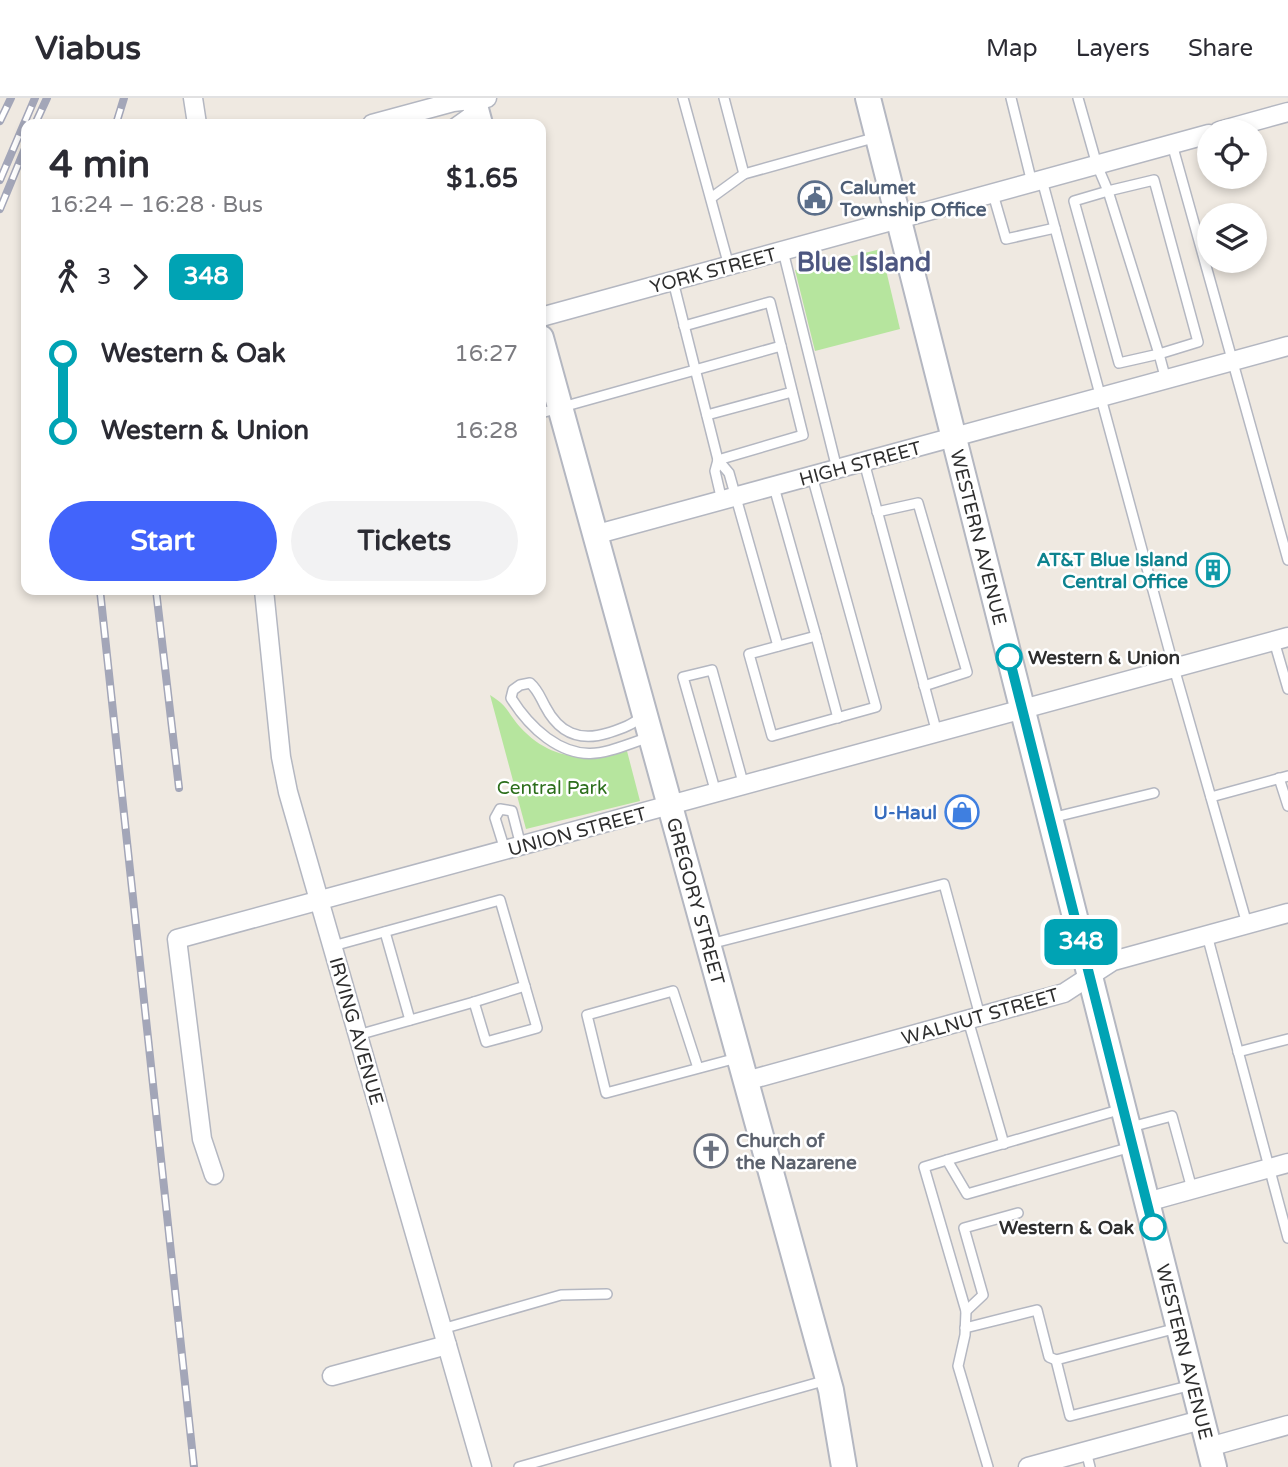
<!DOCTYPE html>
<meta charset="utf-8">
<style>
body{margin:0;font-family:"Varela Round",sans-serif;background:#f2f2f3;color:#2b2b33;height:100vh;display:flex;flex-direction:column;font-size:26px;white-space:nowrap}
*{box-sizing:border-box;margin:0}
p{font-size:23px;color:#7c7c81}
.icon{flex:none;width:38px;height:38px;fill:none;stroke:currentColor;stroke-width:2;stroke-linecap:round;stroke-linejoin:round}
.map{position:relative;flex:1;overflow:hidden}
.side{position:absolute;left:21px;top:21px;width:525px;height:476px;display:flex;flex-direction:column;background:#fff;border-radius:14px;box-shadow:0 4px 10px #0003}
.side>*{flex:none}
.badge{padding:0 14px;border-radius:10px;font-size:24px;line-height:46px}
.buttons{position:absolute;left:1197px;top:21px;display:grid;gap:14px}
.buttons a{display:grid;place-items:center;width:70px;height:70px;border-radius:50%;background:#fff;box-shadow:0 4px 10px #0003;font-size:35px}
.map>.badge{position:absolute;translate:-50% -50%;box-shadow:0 0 0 4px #fff}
.legs{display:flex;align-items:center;gap:10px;height:77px;padding:0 28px;font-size:23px}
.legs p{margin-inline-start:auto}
.summary{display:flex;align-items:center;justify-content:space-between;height:119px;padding:0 28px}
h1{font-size:38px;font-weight:700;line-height:52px}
.action{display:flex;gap:14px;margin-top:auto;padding:14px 28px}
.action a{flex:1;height:80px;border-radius:42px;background:#4264fb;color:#fff;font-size:28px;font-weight:700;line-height:80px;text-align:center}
.action a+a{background:#f2f2f3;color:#2b2b33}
ul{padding:0 28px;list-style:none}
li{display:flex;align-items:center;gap:24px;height:77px;font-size:26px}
li i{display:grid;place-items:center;width:10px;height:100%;margin:0 9px;background:currentColor}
li i::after{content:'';width:18px;height:18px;margin:-9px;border:5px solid;border-radius:50%;background:#fff}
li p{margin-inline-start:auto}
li:first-child i{background:linear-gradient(#0000 50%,currentColor 0)}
li:last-child i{background:linear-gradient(currentColor 50%,#0000 0)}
header{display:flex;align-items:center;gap:42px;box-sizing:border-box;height:98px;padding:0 35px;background:#fff;border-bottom:2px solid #e1e1e2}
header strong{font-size:33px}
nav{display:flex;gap:38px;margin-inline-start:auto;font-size:24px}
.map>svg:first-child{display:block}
.green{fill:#b6e59e}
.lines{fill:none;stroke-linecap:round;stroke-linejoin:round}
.service-casing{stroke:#b4b7c1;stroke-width:12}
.minor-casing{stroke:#b4b7c1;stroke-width:21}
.secondary-casing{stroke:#b4b7c1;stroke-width:28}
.service{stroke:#fff;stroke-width:9}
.minor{stroke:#fff;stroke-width:18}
.secondary{stroke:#fff;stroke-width:24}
.rail-casing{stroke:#a3a6b8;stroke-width:8}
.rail{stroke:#fff;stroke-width:5;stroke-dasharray:16;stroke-linecap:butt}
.line-1-casing{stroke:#fff;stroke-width:16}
.line-1{stroke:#00a3b4;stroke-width:10}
.stop-1-dot{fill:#fff;stroke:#00a3b4;stroke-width:3.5}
.labels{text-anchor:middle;stroke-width:5;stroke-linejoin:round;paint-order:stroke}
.service-label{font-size:19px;font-weight:bold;fill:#4e5e75;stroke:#fff;text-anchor:start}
.street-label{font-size:19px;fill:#2e2e2e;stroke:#fff}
.culture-label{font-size:19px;font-weight:bold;fill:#0d838f;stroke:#fff;text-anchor:end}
.stop-label{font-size:19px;font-weight:bold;fill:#2e2e2e;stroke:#fff;text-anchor:start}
.park-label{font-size:19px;fill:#2c6e1b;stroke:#fff}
.shop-label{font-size:19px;font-weight:bold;fill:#366cbe;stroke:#fff;text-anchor:end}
.worship-label{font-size:19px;font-weight:bold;fill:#5b616d;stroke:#fff;text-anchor:start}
.district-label{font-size:26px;font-weight:bold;fill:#4d5680;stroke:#fff}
</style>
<header>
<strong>Viabus</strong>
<nav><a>Map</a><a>Layers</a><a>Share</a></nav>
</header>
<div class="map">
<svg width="1288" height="1369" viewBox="0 0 1288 1369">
<rect width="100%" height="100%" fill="#efe9e1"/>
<g class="green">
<path d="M881,151L900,231L815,253L795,172Z"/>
<path d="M490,597C509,609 507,614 520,629C551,663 586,663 627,653L640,703L526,731Z"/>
</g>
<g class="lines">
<defs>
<g id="service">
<path d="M683,0L729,168"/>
<path d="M1011,0L1032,85"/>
<path d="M1078,0L1097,67L1108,93L1154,82L1198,244L1159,256L1166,282"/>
<path d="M453,26L474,11"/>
<path d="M1172,46L1288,462"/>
<path d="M744,76L877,39"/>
<path d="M1042,82L1174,570L1247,826"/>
<path d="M1108,93L1159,256L1119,265L1074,103Z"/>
<path d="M993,96L1006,141L1055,130"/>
<path d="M711,100L744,76L724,0"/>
<path d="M783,153L837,371"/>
<path d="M673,183L718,362L729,375L778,548"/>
<path d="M684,228L770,204L781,248"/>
<path d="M541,315L781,248L803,337L718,362"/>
<path d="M707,317L792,294"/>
<path d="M718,362L715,373L722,403"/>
<path d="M864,364L937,635"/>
<path d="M774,389L816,538L749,556L772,638L876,609L812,378"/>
<path d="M877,414L918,405L967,574L924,588"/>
<path d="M816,538L838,620"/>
<path d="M1274,543L1288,591"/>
<path d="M642,618C633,627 620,631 608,635C579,644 559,635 545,608C540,599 538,592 530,585L520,587L513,592L511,600C521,616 532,629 547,640C586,668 609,652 650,639"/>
<path d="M1279,680L1288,708"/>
<path d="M716,695L683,579L712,572L744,688"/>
<path d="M1211,699L1288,678"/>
<path d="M1051,720L1154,695"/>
<path d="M505,752L495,720L500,711L512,713L521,748"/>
<path d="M385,834L410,922"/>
<path d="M1207,837L1288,1140"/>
<path d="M710,846L944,786L980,918"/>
<path d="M333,848L500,802L537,930L486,944L474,904L358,937"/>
<path d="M474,904L525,888"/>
<path d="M968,922L1004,1046"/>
<path d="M1238,954L1288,941"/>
<path d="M698,970L673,893L587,917L606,995L737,960"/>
<path d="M1122,1011L947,1062L967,1096L1131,1049"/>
<path d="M1131,1029L1172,1018L1192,1091"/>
<path d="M947,1062L924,1069L966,1213L965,1237L958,1268L988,1369"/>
<path d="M966,1213L983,1197L964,1130L1018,1115"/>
<path d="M965,1230L1037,1212L1049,1259L1056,1262"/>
<path d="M1177,1230L1056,1262L1070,1318L1192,1287"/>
<path d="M442,1231L561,1197L607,1196"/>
<path d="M1086,1353L1090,1369"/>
<path d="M519,1369L827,1282"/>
</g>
<g id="minor">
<path d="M193,0L197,26"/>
<path d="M372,26L453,4L487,0"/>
<path d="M1219,33L1288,14"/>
<path d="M541,219L1209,36"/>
<path d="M594,437L1288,248"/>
<path d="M264,492L281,659L288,694L482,1369"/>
<path d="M746,983L1064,895L1113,863L1288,815"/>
<path d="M214,1077L202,1041L177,841L1288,539"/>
<path d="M1147,1104L1288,1065"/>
<path d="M332,1278L447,1247"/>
<path d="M1209,1349L1288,1327"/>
<path d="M1028,1369L1201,1322"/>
</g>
<g id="secondary">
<path d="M473,0L480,26"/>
<path id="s1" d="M868,0L1214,1369"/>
<path id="s2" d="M541,240L831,1292L844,1369"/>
</g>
</defs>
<use href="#service" class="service-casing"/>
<use href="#minor" class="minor-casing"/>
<use href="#secondary" class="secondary-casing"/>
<use href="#service" class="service"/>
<use href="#minor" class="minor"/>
<use href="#secondary" class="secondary"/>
<defs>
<g id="rail">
<path d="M0,23L11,0"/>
<path d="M35,26L47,0"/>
<path d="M116,26L124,0"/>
<path d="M0,82L35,0"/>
<path d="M0,111L26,48"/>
<path d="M100,492L194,1369"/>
<path d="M156,492L179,690"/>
</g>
</defs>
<use href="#rail" class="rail-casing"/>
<use href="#rail" class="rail"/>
</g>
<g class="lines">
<defs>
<path id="line-1" d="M1009,559L1153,1129"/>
</defs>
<use href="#line-1" class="line-1-casing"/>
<use href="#line-1" class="line-1"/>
</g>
<defs>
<symbol id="civic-ring" viewBox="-11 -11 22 22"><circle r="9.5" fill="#fff" stroke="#5c6f8a" stroke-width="1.5"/><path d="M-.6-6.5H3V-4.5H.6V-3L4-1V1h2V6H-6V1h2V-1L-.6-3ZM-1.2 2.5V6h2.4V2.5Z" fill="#5c6f8a"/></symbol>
<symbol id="building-ring" viewBox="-11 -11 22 22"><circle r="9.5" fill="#fff" stroke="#0f9aa8" stroke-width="1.5"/><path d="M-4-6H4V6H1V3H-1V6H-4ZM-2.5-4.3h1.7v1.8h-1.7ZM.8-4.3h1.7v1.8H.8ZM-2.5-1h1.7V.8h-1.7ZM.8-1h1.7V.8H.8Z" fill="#0f9aa8"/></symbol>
<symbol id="shop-ring" viewBox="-11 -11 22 22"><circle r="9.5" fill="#fff" stroke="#3f7fe0" stroke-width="1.5"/><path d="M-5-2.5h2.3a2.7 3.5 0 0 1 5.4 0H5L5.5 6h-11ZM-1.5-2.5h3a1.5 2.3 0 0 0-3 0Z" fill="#3f7fe0"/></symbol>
<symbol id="church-ring" viewBox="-11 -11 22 22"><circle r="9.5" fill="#fff" stroke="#6b7280" stroke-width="1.5"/><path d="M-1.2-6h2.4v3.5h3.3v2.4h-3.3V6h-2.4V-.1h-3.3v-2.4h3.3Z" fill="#6b7280"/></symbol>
</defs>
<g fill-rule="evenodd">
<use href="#civic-ring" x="796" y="81" width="38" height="38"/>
<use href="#building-ring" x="1194" y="453" width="38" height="38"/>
<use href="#shop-ring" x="943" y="695" width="38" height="38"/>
<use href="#church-ring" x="692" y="1034" width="38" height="38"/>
</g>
<g class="stop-1-dot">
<circle cx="1009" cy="559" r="12"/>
<circle cx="1153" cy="1129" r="12"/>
</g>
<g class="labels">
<g class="service-label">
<text x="840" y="96">Calumet<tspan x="840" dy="22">Township Office</tspan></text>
</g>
<g class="street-label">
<text transform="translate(713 172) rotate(-15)" y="7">YORK STREET</text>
<text transform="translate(860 365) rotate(-15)" y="7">HIGH STREET</text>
<text dy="7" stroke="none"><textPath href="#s1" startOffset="453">WESTERN AVENUE</textPath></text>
<text transform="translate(577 733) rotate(-15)" y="7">UNION STREET</text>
<text dy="7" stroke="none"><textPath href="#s2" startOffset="584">GREGORY STREET</textPath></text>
<text transform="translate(980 918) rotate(-16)" y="7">WALNUT STREET</text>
<text transform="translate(357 933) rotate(74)" y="7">IRVING AVENUE</text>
<text dy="7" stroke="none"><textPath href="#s1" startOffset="1293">WESTERN AVENUE</textPath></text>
</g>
<g class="culture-label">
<text x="1188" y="468">AT&amp;T Blue Island<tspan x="1188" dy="22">Central Office</tspan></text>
</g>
<g class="stop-label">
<text x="1028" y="566">Western &amp; Union</text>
<text x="1134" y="1136" text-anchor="end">Western &amp; Oak</text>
</g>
<g class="park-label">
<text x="552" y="696">Central Park</text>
</g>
<g class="shop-label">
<text x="937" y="721">U-Haul</text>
</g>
<g class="worship-label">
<text x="736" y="1049">Church of<tspan x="736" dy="22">the Nazarene</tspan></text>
</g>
<g class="district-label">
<text x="864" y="173">Blue Island</text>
</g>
</g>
</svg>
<div class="buttons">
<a><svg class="icon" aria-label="locate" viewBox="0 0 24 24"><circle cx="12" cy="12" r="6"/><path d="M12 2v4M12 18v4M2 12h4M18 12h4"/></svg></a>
<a><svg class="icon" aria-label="layers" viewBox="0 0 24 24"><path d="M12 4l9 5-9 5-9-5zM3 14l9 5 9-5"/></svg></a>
</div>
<b class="badge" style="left:1081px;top:844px;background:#00a3b4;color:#fff">348</b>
<section class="side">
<div class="summary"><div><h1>4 min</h1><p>16:24 – 16:28 · Bus</p></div><b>$1.65</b></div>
<div class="legs"><svg class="icon" aria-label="walk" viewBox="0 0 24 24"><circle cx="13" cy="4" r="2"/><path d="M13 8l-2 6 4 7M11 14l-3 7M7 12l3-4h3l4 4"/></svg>3<svg class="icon" aria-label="forward" viewBox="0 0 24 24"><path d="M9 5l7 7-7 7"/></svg><b class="badge" style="background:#00a3b4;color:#fff">348</b></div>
<ul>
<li><i style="color:#00a3b4"></i><b>Western &amp; Oak</b><p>16:27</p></li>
<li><i style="color:#00a3b4"></i><b>Western &amp; Union</b><p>16:28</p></li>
</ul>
<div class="action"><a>Start</a><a>Tickets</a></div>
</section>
</div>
